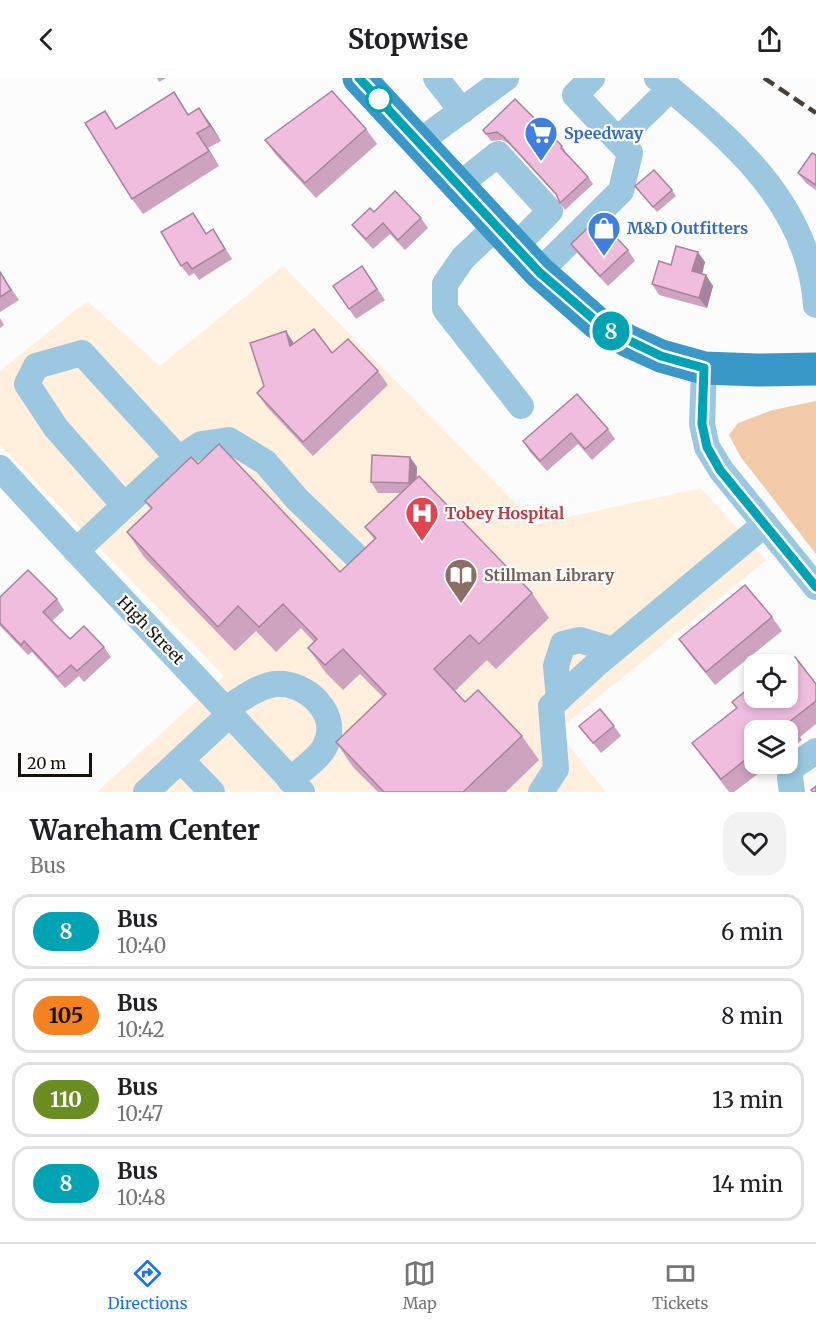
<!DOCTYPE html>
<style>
body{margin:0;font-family:Merriweather,serif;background:#f2f2f2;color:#202124;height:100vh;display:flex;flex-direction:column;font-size:22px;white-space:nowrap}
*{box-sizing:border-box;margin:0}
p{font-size:20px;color:#757577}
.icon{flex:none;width:33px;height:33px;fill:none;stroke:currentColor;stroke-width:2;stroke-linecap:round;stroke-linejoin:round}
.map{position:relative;height:714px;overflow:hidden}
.details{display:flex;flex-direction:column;background:#fff;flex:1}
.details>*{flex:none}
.badge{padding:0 12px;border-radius:20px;font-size:21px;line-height:39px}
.tools{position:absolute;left:744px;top:576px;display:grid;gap:12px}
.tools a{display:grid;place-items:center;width:54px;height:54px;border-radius:12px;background:#fff;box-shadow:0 3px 9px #0003;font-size:30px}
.scale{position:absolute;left:18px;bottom:15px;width:74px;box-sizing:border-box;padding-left:6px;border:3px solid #190f07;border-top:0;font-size:16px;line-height:21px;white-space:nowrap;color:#190f07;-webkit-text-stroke:4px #fff;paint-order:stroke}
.map>.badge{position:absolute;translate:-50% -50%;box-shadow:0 0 0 3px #fff}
.round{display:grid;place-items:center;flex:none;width:63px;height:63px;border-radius:18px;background:#f2f2f2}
.headline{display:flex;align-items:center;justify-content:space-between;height:102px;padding:0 30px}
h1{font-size:28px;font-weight:700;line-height:45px}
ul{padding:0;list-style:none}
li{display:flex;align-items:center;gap:18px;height:75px;margin:0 12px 9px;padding:0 18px;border:3px solid #e0e0e0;border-radius:18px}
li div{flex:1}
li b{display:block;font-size:22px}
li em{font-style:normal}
li .badge{min-width:66px;font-weight:700;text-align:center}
header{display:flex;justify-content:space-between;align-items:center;height:78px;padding:0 30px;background:#fff;font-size:27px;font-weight:700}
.tab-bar{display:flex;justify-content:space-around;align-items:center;height:84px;border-top:2px solid #e0e0e0;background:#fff;font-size:16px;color:#757577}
.tab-bar a{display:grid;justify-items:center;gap:3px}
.tab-bar .selected{color:#1a73e8}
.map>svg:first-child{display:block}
.medical{fill:#ffefdc}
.park{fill:#f2caa8}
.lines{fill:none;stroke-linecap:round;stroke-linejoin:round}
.minor{stroke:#9bc7e1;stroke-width:26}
.major{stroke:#3998c7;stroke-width:33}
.rail{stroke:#473f39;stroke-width:4.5;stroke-dasharray:12 6;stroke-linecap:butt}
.wall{fill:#cea3c0}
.shaded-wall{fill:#a8849c}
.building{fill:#f0bddf;stroke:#a8849c;stroke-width:1.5}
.line-casing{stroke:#fff;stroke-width:14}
.line{stroke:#00a3b4;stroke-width:9}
.stop-dot{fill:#fff;stroke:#00a3b4;stroke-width:3}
.labels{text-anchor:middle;stroke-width:4.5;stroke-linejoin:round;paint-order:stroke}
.shop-label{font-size:16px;font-weight:bold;fill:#366cbe;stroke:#fff;text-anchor:start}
.health-label{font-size:16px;font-weight:bold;fill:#be3a42;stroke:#fff;text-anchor:start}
.education-label{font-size:16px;font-weight:bold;fill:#785e54;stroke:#fff;text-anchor:start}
.street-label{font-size:16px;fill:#190f07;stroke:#fff}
</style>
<header><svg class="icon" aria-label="back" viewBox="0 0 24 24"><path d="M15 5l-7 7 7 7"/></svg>Stopwise<svg class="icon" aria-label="share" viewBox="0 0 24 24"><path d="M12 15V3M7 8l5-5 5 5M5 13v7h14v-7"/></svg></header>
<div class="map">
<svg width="816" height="714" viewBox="0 0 816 714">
<rect width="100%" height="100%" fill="#fcfcfc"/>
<path class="medical" d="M283,188L536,446L701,410L766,482L557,653L606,714H97L224,598L0,367V293L87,223L160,288Z"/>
<path class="park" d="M816,323V476L740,378L729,357L738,345L773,332Z"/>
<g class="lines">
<g class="minor">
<path d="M436,0L462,33"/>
<path d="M657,0C731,61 809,125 816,227"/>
<path d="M618,62L670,11"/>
<path d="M419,64L506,0"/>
<path d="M459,107L498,76L550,133L516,168"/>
<path d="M497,148L463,180L445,206V231L521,328"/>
<path d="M539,194L621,113L630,75L575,17L592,0"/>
<path d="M704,290L702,346L707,369L721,392L816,509"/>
<path d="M0,390C99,499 202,605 302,714"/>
<path d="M124,427L56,350L27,306L36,288L82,275L179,381"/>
<path d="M76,473L164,391L201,366L229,362L265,384L297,421L354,476"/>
<path d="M559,621L556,588L563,566L580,562L613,572"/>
<path d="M226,631C240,622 258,608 275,606C307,603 343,638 324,670C317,682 301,692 290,702"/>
<path d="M181,682L212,714"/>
<path d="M146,714L230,636"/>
<path d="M541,714L556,691L551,628L599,584L765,446"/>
<path d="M792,714L790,700L791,690L816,673"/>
</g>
<path class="major" d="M359,0L539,194L597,245L628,263L661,278L704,290L757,292L816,291"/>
<path class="rail" d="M764,0L816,35"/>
</g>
<g class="wall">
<path d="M157,0H166L159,4Z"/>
<path d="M515,21L562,68L567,76L588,99L593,106L565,132L560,125L557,118L509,66L502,62L491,63L483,52Z"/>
<path d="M189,36L210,45L221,63L208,70L219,88L143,136L132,121L116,50Z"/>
<path d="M366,51L377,66L316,120L276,77L265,62Z"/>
<path d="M816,77V112L806,105L798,95Z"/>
<path d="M635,108L672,112L676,118L657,134Z"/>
<path d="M374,134L421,140L428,150L405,172L390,156L373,171L360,157L352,147Z"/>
<path d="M200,145L206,155L213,151L232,181L199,202L194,195L189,198L181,188Z"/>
<path d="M571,166L628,172L635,183L608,208L578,176Z"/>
<path d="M705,184L702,196L713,208L707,230L659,217L652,206L671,187Z"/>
<path d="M362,188L385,222L356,241L333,208Z"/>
<path d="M0,194L19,222L0,234Z"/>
<path d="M0,240L4,247L0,250Z"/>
<path d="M294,266L332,275L378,293L388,307L313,378L267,329L257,315L264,308Z"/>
<path d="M577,316L608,351L615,361L592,382L578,366L547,393L530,374L523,363Z"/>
<path d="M198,386L340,494L374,461L365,449L401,415H378L371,404L417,389L416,400L532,515L549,540L496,591L487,582L455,613L465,624L522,658L539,682L506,714H378L353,689L336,664L383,619L360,596L343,612L326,595L308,570L314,564L301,550L276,574L256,553L235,573L144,479L127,454L151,431L145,423Z"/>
<path d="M0,519L57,521L64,532L52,543L70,561L104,569L111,579L84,604L79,598L65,610L32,574L28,577L0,548Z"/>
<path d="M772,539L782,553L715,607L689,575L679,561Z"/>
<path d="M816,606V646L800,659L802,662L788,673V652H754V686H771L734,714H729L692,665L736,630L732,624Z"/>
<path d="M579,648H614L621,658L601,675Z"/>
</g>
<g class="shaded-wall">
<path d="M199,30L210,45L221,63L210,48Z"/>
<path d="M197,55L208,70L219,88Z"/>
<path d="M698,174L705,184L700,204L692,193Z"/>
<path d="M706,197L713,208L707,230L699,220Z"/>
<path d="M286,253L295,267L290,268Z"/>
<path d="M410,379L417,389L416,416L409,405Z"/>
</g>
<g class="building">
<path d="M332,13L366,51L305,105L265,62Z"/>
<path d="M174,14L188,37L199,30L210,48L197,55L209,73L132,121L85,45L105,33L116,51Z"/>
<path d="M515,21L562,68L561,70L588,99L560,125L556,116L504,59L497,54L486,56L483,52Z"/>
<path d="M812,75L816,77V107L798,95Z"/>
<path d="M654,92L672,112L653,129L635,108Z"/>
<path d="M395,113L421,140L398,162L383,145L366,161L352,147L370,130L374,134Z"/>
<path d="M193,135L206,156L213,151L225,171L192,191L187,184L181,188L161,154Z"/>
<path d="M598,140L628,172L600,198L571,166Z"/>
<path d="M676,168L698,174L692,193L706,197L699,220L652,206L659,183L671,187Z"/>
<path d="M362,188L377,211L349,231L333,208Z"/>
<path d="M0,194L11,212L0,219Z"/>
<path d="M314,251L332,275L348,261L378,293L303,364L257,315L264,308L250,265L286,253L290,268Z"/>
<path d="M577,316L608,351L585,371L571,355L540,383L523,363Z"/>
<path d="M219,366L340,494L376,460L365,449L419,398L532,515L479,566L470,557L434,591L465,624L478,612L522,658L463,714H384L336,664L386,616L343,571L325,587L308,570L317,561L283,526L259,549L238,528L218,549L127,454L152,430L145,423L191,379L198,386Z"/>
<path d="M372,377L410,379L409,405L371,404Z"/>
<path d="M28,492L57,521L43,534L70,561L84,548L104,569L77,593L71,587L58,599L24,563L21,567L0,545V519Z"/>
<path d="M745,507L772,539L706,594L679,561Z"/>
<path d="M795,579L816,606V623L789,644L792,646L784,652H754V675L721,701L692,665L737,630L732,624L754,606V620H788V586H786Z"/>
<path d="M600,631L614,648L593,665L579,648Z"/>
<path d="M816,708V714H813L811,712Z"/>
</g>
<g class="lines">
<defs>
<path id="line" d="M359,0L539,194L597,244L628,262L661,278L704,290L702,346L707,369L720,392L816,509"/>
</defs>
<use href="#line" class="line-casing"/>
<use href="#line" class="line"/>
</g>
<defs>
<symbol id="supermarket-pin" viewBox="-11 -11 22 30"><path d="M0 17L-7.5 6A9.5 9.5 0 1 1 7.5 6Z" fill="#3f7fe0" stroke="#fff"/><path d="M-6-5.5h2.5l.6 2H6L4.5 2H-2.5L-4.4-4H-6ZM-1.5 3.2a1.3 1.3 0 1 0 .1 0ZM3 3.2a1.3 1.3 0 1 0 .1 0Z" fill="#fff"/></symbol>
<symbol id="shop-pin" viewBox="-11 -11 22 30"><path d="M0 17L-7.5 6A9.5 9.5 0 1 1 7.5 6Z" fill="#3f7fe0" stroke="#fff"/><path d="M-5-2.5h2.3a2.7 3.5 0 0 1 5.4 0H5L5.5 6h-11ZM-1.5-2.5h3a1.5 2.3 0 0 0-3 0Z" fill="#fff"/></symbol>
<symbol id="hospital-pin" viewBox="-11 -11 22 30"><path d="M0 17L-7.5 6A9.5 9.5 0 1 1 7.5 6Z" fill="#e0444e" stroke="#fff"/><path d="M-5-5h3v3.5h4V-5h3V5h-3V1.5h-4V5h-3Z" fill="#fff"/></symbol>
<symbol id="library-pin" viewBox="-11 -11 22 30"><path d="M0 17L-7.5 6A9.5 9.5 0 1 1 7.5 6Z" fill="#8d6e63" stroke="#fff"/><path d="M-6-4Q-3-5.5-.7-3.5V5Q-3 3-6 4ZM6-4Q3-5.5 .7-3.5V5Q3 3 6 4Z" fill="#fff"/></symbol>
</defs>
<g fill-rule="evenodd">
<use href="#supermarket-pin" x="522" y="36" width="38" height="52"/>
<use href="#shop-pin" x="585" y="131" width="38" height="52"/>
<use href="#hospital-pin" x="403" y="416" width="38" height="52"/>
<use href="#library-pin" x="442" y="478" width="38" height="52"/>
</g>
<circle class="stop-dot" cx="379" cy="21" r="12"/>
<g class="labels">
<g class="shop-label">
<text x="564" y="61">Speedway</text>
<text x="627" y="156">M&amp;D Outfitters</text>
</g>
<g class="health-label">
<text x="445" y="441">Tobey Hospital</text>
</g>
<g class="education-label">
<text x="484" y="503">Stillman Library</text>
</g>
<g class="street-label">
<text transform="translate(151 552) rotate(46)" y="6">High Street</text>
</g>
</g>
</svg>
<div class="tools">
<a><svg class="icon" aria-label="locate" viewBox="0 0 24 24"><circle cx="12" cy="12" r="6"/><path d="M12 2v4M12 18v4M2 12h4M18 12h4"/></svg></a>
<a><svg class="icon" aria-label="layers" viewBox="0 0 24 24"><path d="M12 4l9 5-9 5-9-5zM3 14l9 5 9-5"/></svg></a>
</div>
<div class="scale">20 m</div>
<b class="badge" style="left:611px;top:253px;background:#00a3b4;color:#fff">8</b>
</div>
<section class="details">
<div class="headline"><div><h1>Wareham Center</h1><p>Bus</p></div><a class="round"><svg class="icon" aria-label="heart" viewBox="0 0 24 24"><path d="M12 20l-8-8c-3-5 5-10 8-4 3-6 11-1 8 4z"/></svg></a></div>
<ul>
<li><span class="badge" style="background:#00a3b4;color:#fff">8</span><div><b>Bus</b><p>10:40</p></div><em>6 min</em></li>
<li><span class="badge" style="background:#f58220;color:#111">105</span><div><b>Bus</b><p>10:42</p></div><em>8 min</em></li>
<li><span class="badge" style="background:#6b8e23;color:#fff">110</span><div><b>Bus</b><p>10:47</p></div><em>13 min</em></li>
<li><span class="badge" style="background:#00a3b4;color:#fff">8</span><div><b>Bus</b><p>10:48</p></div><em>14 min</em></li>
</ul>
</section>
<nav class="tab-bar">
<a class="selected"><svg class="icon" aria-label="directions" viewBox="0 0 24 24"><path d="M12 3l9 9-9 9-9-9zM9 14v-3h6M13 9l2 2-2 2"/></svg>Directions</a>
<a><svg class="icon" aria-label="map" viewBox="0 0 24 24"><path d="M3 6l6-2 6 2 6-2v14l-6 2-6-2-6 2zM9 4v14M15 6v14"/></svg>Map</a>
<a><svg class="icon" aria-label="tickets" viewBox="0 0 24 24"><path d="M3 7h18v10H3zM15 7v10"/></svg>Tickets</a>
</nav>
